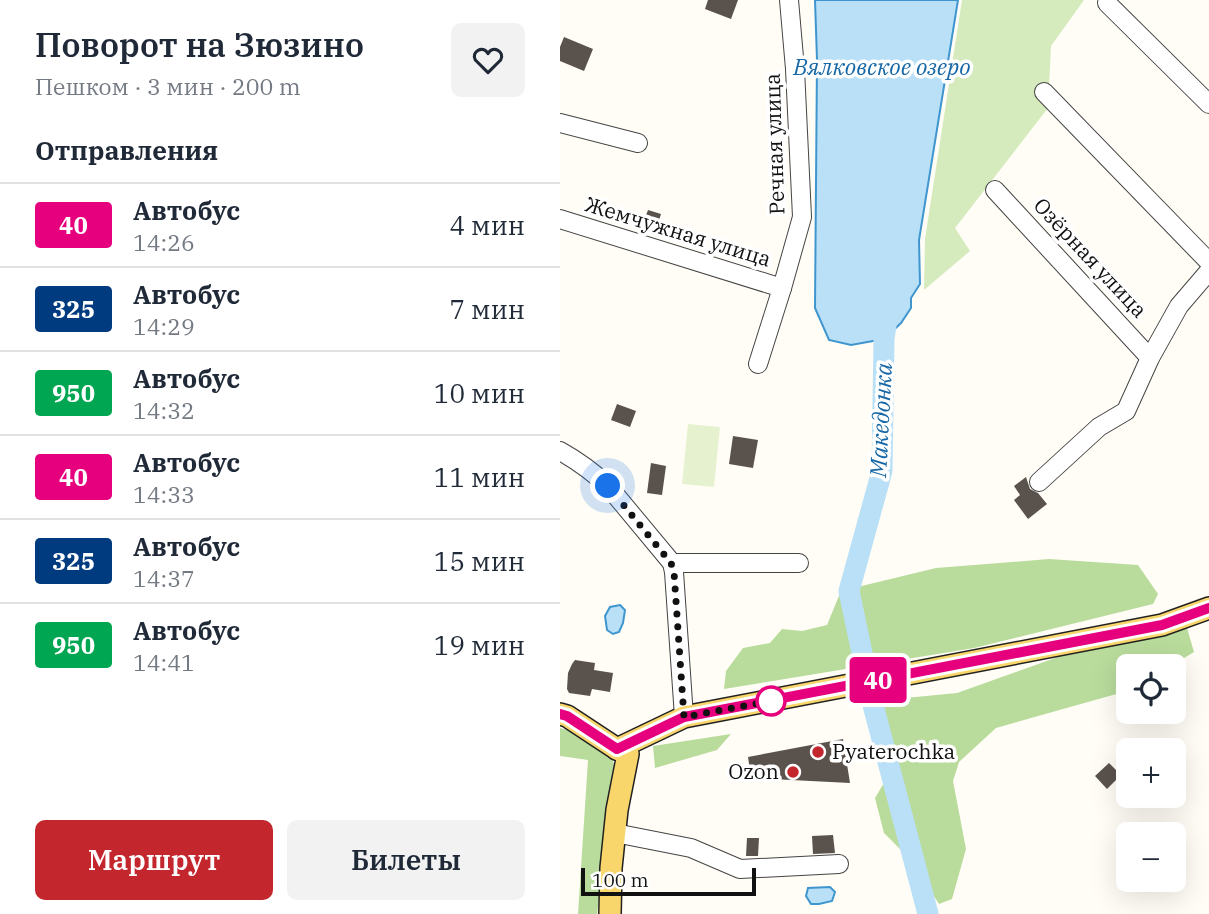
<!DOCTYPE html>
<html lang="ru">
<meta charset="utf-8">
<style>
body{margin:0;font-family:"IBM Plex Serif",serif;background:#f2f2f3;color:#1f2937;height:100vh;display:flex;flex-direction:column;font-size:26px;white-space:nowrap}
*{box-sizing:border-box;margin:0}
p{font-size:23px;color:#747a83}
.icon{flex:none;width:38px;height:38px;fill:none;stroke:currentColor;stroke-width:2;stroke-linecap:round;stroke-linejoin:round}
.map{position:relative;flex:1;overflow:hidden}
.details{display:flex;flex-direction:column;background:#fff;width:560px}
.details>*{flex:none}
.badge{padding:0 14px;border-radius:5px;font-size:24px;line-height:46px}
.fabs{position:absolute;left:556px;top:654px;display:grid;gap:14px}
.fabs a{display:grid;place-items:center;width:70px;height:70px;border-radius:10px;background:#fff;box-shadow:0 7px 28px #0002;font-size:35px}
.scale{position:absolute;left:21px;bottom:18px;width:175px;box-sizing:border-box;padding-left:7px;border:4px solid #111;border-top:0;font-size:19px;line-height:24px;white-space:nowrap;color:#111;-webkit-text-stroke:5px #fff;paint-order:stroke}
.you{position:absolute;width:35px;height:35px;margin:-18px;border:5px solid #fff;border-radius:50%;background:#1a73e8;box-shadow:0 0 0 10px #1a73e833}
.map>.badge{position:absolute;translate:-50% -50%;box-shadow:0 0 0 4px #fff}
h2{padding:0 35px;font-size:26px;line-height:63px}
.round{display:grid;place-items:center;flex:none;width:74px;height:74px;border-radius:10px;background:#f2f2f3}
.summary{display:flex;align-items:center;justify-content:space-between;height:119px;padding:0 35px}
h1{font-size:33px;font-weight:600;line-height:52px}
.button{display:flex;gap:14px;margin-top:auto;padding:14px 35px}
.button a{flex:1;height:80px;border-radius:10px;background:#c4262e;color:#fff;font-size:28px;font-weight:600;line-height:80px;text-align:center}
.button a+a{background:#f2f2f3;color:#1f2937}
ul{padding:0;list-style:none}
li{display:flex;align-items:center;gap:21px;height:84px;padding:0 35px;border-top:2px solid #e0e1e3}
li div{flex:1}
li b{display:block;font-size:26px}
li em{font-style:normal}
li .badge{min-width:77px;font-weight:700;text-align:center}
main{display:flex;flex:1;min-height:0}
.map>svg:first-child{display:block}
.green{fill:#d5ebbd}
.forest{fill:#b9dc9c}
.pitch{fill:#e6f2cf}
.water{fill:#b9e0f7;stroke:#3f96cf;stroke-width:2}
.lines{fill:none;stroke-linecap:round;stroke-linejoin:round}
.river{stroke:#b9e0f7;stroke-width:21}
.building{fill:#5a524d}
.minor-casing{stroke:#444;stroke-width:20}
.major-casing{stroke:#222;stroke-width:24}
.minor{stroke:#fff;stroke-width:18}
.major{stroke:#f9d66b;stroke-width:21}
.line-casing{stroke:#fff;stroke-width:16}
.line{stroke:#e6007e;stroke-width:10}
.walk{stroke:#111;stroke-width:7;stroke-dasharray:0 12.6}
.stop-dot{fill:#fff;stroke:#e6007e;stroke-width:3.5}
.poi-dot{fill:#c4262e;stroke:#fff;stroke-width:2.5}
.labels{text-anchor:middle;stroke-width:7;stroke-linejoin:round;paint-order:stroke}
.street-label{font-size:21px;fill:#111;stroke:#fff}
.poi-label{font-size:21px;fill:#111;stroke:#fff;text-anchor:start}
.water-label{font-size:23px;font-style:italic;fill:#1768a6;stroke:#fff}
</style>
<main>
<section class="details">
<div class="summary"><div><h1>Поворот на Зюзино</h1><p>Пешком · 3 мин · 200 m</p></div><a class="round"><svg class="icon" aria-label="heart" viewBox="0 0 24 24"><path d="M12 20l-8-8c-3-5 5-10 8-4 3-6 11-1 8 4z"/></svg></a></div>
<h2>Отправления</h2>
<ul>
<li><span class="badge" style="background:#e6007e;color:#fff">40</span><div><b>Автобус</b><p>14:26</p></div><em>4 мин</em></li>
<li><span class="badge" style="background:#003b80;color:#fff">325</span><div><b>Автобус</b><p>14:29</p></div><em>7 мин</em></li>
<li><span class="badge" style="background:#00a651;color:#fff">950</span><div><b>Автобус</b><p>14:32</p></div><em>10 мин</em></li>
<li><span class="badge" style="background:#e6007e;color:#fff">40</span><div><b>Автобус</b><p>14:33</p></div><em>11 мин</em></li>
<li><span class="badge" style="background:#003b80;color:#fff">325</span><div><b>Автобус</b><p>14:37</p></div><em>15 мин</em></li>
<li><span class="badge" style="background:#00a651;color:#fff">950</span><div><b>Автобус</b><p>14:41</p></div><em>19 мин</em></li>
</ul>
<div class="button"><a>Маршрут</a><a>Билеты</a></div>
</section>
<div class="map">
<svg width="649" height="914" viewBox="0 0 649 914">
<rect width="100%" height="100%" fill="#fffdf5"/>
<path class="green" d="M402,0H524L491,46L488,108L395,228L410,251L364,290L365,239Z"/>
<g class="forest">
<path d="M489,559L578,565L598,594L593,604L414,648L164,689L166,671L183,648L210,643L222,629L242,631L267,625L281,591L376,568Z"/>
<path d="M627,628L634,652L609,667H569V690L567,691L436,728L399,762L393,781L406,849L392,899L379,904L350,859L324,833L315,798L337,761L318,693L327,690L335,699L397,693L509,653Z"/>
<path d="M0,728L47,742L56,771L37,914H18L28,760L0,756Z"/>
<path d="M171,734L157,750L95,768L93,746Z"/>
</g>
<path class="pitch" d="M128,424L160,427L154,487L122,484Z"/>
<g class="water">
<path d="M255,0H398L359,240L360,284L351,298V308L341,323L324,339L291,345L269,340L255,308L257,60Z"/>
<path d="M60,605L65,610L63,623L59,632L53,634L47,630L45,616L50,607Z"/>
<path d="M270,887L275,892L272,901L259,904H251L246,896L248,888Z"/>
</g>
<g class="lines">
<path class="river" d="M328,311L324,339L322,471L289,591L313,705L368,914"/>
</g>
<g class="building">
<path d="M148,0H178L171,19L145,9Z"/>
<path d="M4,37L33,49L24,71L0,61V47Z"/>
<path d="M88,210L101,214L95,233L81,229Z"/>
<path d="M57,404L76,411L70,427L51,420Z"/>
<path d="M173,436L198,440L193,468L169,464Z"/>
<path d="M91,463L106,466L102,495L87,493Z"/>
<path d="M466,477L470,489L478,493L487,504L468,519L454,500L460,495L454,486Z"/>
<path d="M15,660L35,663L34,670L53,673L50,692L32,689L30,696L9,693L7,689L8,673L12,664Z"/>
<path d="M283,739L290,783L191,778L188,757Z"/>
<path d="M549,763L561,775L547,789L535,776Z"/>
<path d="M273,835L275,853L253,854L252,836Z"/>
<path d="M187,838H199L198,856H186Z"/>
</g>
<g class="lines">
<defs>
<g id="minor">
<path d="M547,3L649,104"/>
<path d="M484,92L649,262"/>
<path d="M0,123L78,143"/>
<path d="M435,190L590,358"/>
<path d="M0,219L222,288"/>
<path d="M198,364L222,288L242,217L235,69L229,0"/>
<path d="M0,451C18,461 34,473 48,486L112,563L114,572L124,717"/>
<path d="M479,482L539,427L566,411L590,358L619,306L649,271"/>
<path d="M112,563H239"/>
<path d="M55,833L131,848L180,869L279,864"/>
</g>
<g id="major">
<path d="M0,714L7,716L57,749L68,754L57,810L51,868L50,914"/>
<path d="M57,749L124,717L602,625L649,608"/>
</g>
</defs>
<use href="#minor" class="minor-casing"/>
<use href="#major" class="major-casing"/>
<use href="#minor" class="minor"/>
<use href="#major" class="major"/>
</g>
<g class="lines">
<defs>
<path id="line" d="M0,714L7,716L57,749L124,717L602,625L649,608"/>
</defs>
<use href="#line" class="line-casing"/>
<use href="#line" class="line"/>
<path class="walk" d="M48,486L111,563L114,572L124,717L211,701"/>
</g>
<circle class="stop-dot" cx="211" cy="701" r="14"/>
<g class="poi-dot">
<circle cx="258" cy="752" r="7"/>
<circle cx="233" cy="772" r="7"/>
</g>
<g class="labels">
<g class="street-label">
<text transform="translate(215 144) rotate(-92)" y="7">Речная улица</text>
<text transform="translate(118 232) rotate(17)" y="7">Жемчужная улица</text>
<text transform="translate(530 258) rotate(47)" y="7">Озёрная улица</text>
</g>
<g class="poi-label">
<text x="272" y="759">Pyaterochka</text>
<text x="219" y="779" text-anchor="end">Ozon</text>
</g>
<g class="water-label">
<text x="322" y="75">Вялковское озеро</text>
<text transform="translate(321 420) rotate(-87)" y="8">Македонка</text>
</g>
</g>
</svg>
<div class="fabs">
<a><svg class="icon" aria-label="locate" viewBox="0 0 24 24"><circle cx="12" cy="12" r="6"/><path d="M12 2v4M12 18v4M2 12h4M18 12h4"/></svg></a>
<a>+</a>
<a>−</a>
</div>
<div class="scale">100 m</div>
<div class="you" style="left:48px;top:486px"></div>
<b class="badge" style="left:318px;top:680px;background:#e6007e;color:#fff">40</b>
</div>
</main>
